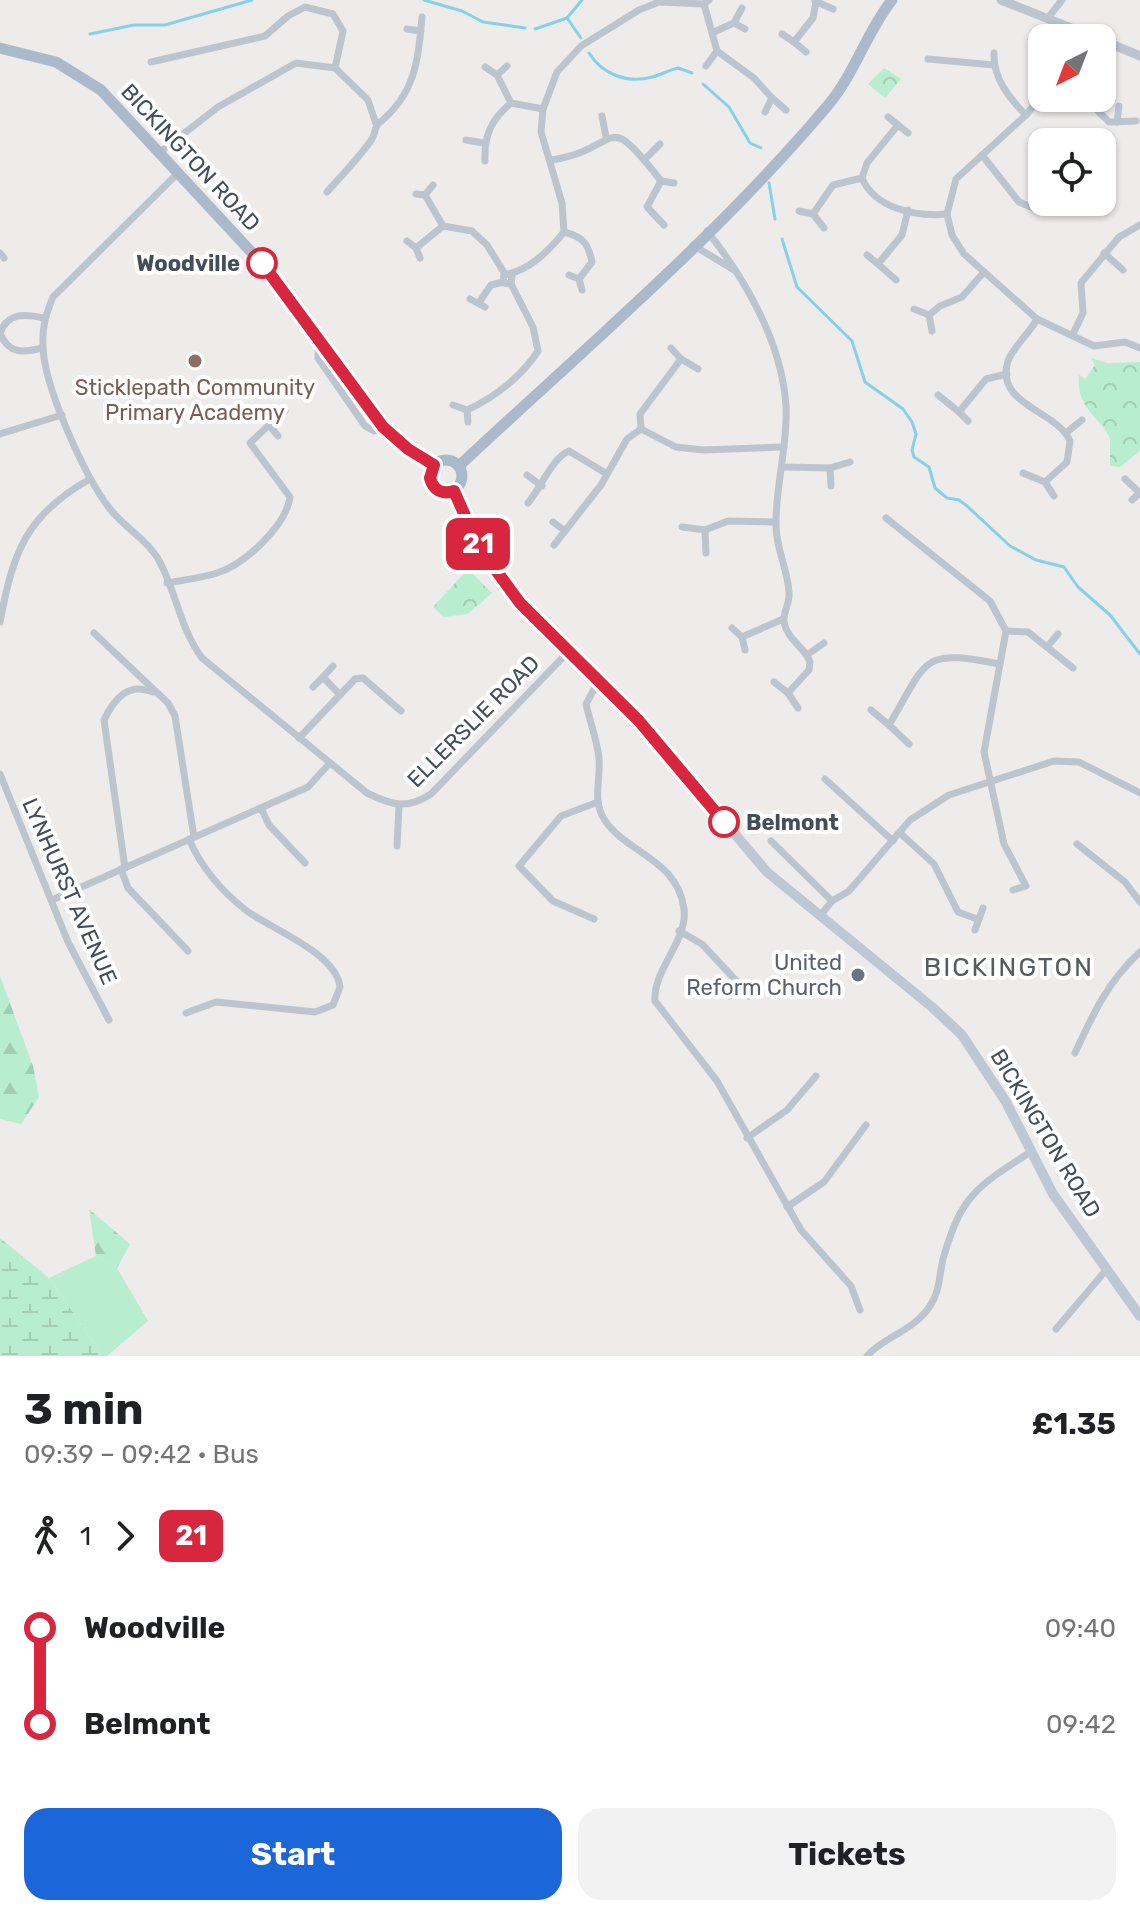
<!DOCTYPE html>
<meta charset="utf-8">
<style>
body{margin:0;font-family:Rubik,sans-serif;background:#f2f2f2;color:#202124;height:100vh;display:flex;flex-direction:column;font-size:30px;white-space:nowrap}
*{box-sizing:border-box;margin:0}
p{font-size:26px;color:#757577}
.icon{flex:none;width:44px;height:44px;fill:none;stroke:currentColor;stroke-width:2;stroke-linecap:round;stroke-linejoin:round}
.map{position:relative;height:1356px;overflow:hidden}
.sheet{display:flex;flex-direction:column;background:#fff;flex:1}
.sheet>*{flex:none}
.badge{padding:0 16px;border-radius:12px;font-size:28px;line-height:52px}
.needle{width:52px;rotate:222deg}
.fabs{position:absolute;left:1028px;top:24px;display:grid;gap:16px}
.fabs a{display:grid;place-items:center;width:88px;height:88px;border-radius:16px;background:#fff;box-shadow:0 2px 6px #0004;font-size:40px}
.map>.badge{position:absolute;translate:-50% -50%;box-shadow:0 0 0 4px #fff}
.legs{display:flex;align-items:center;gap:12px;height:88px;padding:0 24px;font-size:26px}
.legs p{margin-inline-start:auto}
.overview{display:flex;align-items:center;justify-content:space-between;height:136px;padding:0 24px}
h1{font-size:44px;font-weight:700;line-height:60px}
.primary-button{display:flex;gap:16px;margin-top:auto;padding:16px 24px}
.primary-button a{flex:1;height:92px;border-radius:24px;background:#1b66d8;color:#fff;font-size:32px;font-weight:700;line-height:92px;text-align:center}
.primary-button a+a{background:#f2f2f2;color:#202124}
ul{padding:0 24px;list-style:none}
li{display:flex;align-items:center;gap:28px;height:96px;font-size:30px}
li i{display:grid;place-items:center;width:12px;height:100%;margin:0 10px;background:currentColor}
li i::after{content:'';width:20px;height:20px;margin:-10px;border:6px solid;border-radius:50%;background:#fff}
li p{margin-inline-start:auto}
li:first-child i{background:linear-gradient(#0000 50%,currentColor 0)}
li:last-child i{background:linear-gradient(currentColor 50%,#0000 0)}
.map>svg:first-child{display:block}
.grass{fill:#b9edcf}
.forest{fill:url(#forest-firs)}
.wetland{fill:url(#wetland-marsh)}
.park{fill:url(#park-crowns)}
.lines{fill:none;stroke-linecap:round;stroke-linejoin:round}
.stream{stroke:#86d1e9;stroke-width:3}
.minor{stroke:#bcc5ce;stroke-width:7}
.tertiary{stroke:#bcc5ce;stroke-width:9}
.secondary{stroke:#bec8d5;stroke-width:10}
.primary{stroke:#abbacb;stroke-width:11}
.line-1-casing{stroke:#fff;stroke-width:18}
.line-1{stroke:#d7263d;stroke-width:12}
.stop-1-dot{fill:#fff;stroke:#d7263d;stroke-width:4}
.education-dot{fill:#8d6e63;stroke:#fff;stroke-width:3}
.worship-dot{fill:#6b7280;stroke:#fff;stroke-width:3}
.labels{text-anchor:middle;stroke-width:8;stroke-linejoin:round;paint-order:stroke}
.street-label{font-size:22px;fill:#444e58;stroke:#fff}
.stop-label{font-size:22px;font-weight:bold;fill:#444e58;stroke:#fff;text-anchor:end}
.education-label{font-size:22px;fill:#785e54;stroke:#fff}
.worship-label{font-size:22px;fill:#5b616d;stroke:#fff;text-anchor:end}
.quarter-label{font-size:26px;letter-spacing:2px;fill:#585c60;stroke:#fff}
</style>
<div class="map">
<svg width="1140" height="1356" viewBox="0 0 1140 1356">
<defs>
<pattern id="forest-firs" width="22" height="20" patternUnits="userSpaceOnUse" patternTransform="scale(2)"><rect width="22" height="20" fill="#b9edcf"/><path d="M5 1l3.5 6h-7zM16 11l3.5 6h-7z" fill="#a0cdb4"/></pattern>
<pattern id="wetland-marsh" width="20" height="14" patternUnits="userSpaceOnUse" patternTransform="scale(2)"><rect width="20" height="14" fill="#b9edcf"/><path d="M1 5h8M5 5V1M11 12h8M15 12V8" fill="none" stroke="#a0cdb4"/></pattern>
<pattern id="park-crowns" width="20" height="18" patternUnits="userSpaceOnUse" patternTransform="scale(2)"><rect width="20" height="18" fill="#b9edcf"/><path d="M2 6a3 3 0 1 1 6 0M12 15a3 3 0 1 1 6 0" fill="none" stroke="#a0cdb4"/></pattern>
</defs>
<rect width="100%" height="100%" fill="#eeebeb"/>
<path class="grass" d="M96,1256L117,1268L148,1321L107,1356H103L49,1278Z"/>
<g class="forest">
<path d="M0,976L33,1066L39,1097L21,1124L0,1119Z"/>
<path d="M89,1209L130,1244L117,1268L96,1256Z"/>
</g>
<path class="wetland" d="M0,1238L49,1278L103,1356H0Z"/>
<g class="park">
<path d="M884,68L901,79L885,98L868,84Z"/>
<path d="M1091,358L1107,363L1140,362V451L1120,467L1110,466V438C1100,417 1075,407 1079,375L1085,379L1095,365Z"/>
<path d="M468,569L492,593L468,614L444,617L433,607Z"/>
</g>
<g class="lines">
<g class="stream">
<path d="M424,0L462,11L483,22L525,28"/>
<path d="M567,18L582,0"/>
<path d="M535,29L567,18L581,38"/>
<path d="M90,34L134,25H165L252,0"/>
<path d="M589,53C602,74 627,84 652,77C661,75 669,70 678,68L692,73"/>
<path d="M703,84L729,107L750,143L761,148"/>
<path d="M769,183L775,219"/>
<path d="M782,239L797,287L852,341L865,382L903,409L912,422L916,434L912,450L914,457L929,467L935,488L947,498L959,500L967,506L1010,546L1036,560L1064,567L1078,587L1110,615L1140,654"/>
</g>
<g class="minor">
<path d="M815,1L833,9"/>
<path d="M704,4L717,51L754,78L772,98L765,112"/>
<path d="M1047,19L1062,0"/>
<path d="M734,23L742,8"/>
<path d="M407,29L421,31"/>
<path d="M714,32L734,23L745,29"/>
<path d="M782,34L794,42"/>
<path d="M1068,38L1072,29"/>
<path d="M806,52L794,42L813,18L816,2"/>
<path d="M994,53C993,78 1009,98 1026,115"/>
<path d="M928,59L994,65"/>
<path d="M151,62L265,36L288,16L305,7L333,14L343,31L335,68"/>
<path d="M706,66L717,51"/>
<path d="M485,67L497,75L511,103"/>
<path d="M497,75L507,66"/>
<path d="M1042,95L1026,115L956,179L947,214L952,235L964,254L1037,319L1094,346L1125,342L1140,348"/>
<path d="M772,98L786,110"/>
<path d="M1085,98L1109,122L1136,121"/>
<path d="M602,116L606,137"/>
<path d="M888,117L908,133"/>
<path d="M1117,122L1119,106"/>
<path d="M898,125L867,163L862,178C875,209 917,217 947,214"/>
<path d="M466,140L484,143"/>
<path d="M160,152L218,107L296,63L335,68L368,100L376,124"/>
<path d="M982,155L1019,202L1033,208L1046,202"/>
<path d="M552,160C623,149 602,105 661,181L647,207L664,225"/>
<path d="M644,160L660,144"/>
<path d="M485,161C484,135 491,120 511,103L543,109"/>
<path d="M179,172L53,297C46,314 42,327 43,345C43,385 85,477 110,509C124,527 145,538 157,557C176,589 179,627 202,658L367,793C391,805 407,810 431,794L567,653"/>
<path d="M661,181L674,183"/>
<path d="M327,192C342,175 359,158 372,139C375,134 375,126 379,123C415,94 418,62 422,17"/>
<path d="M416,194L425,195L433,185"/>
<path d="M425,195L443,226"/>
<path d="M799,211L813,214L824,228"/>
<path d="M813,214L833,185L862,178"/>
<path d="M707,231C746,280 782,343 786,406C788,445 776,483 776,522C775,547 788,569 789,593C790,603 783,612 784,622C787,640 805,647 810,662L809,670L788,693"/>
<path d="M564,232C583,237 588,243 592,262L579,279"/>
<path d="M407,241L416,248L420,258"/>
<path d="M693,245L734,270"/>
<path d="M416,248L443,226L472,231L487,245L505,274"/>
<path d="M0,253L4,258"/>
<path d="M1104,253L1123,270"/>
<path d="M867,255L878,264"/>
<path d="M569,275L579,279L582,290"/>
<path d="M512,276L511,284L503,283L504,275C528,271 547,253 564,232L562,203L541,132L543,109L557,72L581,46L639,10L659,2L704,4L709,0"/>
<path d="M896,280L878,264L902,235L908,210"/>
<path d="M470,299L485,307"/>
<path d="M480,301L491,285L503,282"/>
<path d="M914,309L929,315L940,306L962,297L984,272"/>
<path d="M929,315L932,331"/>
<path d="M1037,319C1029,334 1013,347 1008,361C994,405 1058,411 1070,441L1067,462L1045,482L1054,496"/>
<path d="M1073,334L1083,313L1081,283L1119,237L1140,225"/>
<path d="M319,340L318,358L365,426L374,431L383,427"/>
<path d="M42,348C23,353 8,354 0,333C8,312 25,314 44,318"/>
<path d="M671,348L681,359"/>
<path d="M938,395L959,412L986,379L1007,374"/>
<path d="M453,405L467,410C494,398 522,376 538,351L533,327L511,284"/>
<path d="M467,410L468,422"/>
<path d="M959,412L968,421"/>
<path d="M269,425L285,411"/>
<path d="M641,429L640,414L681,359L698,369"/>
<path d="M1067,432L1082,420"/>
<path d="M0,434L62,415"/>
<path d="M783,467L830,468L850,462"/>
<path d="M830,468L831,486"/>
<path d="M1023,473L1045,482"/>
<path d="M527,475L542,486"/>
<path d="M1125,479L1140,493L1132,500"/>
<path d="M528,503C540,489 553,457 569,451L607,474"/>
<path d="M886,518L990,601L1006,631"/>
<path d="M553,522L564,530"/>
<path d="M682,527L705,530L728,521L776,522"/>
<path d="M705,530L706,553"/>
<path d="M554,545L601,485L627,439L641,429L676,447L703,450L784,447"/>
<path d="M167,583C184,580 201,578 217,573C245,564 286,526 290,497L250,443L269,425L278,436"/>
<path d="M0,622C13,552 26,515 90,479"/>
<path d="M732,628L742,637"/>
<path d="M1006,631L984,752L1004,844L1026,886L1013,890"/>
<path d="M1006,631L1028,632L1073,668"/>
<path d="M94,633L168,703L175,716L194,837"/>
<path d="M1047,647L1058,634"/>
<path d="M745,650L742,637L783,619"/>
<path d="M807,655L824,643"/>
<path d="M333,666L323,677L340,695"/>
<path d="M598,682L586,704C590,722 597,740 599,758C601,778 592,800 604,819C624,852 678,859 684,909C688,941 653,969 655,1001L717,1081L801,1230L851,1286L860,1310"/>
<path d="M774,682L788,693L798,708"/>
<path d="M313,687L323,677"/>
<path d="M871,710L889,725C928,660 920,648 999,664"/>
<path d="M889,725L909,744"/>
<path d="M299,738L355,679L363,678L401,711"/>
<path d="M0,774L68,942L109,1020"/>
<path d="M825,779L893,841"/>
<path d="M261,808L269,825L305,863"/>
<path d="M900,833L934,864L958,912L977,919"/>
<path d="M771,841L832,901"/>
<path d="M1077,844L1125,882L1140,902"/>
<path d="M397,846L399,806"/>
<path d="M125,868L104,720C114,699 128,682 153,692"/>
<path d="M121,869L128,888L188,951"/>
<path d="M52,900L308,787L330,763"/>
<path d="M820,916L832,901L849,891L910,820L949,795L1054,761L1079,762L1140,793"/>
<path d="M594,919L553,901L519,866L561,816L598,802"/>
<path d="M975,930L983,908"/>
<path d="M679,931L702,944L741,986"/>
<path d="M729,996L741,986L749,996"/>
<path d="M186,1013L216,1002L315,1012L333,1005L340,987C336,953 273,930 247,911C223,893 200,866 189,839"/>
<path d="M1075,1053C1093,1014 1108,981 1140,952"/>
<path d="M747,1138L787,1110L816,1076"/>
<path d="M787,1207L824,1182L866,1125"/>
<path d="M1056,1329L1107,1269"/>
<path d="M867,1356C883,1337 914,1331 930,1306C940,1291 939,1276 943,1259C961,1196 976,1187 1029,1153"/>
</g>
<g class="tertiary">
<path d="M1001,0L1096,38"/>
<path d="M1102,40L1140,56"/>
</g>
<path class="secondary" d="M454,491L479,547L520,603L639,721L767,872L932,1007L962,1035L1006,1102L1053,1194L1140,1316"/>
<g class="primary">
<path d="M0,48L56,62L101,90L280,283L383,427L408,449L434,465"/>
<circle cx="446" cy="476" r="16"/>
<path d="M459,466C584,349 719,235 829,104C855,73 867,31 892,0"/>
</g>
</g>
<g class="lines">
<defs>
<path id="line-1" d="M262,263L383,427L408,449L434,465L430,478C433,490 442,495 454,491L479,547L520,603L639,721L724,822"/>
</defs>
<use href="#line-1" class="line-1-casing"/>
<use href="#line-1" class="line-1"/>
</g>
<g class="stop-1-dot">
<circle cx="262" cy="263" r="14"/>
<circle cx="724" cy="822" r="14"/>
</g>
<circle class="education-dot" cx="195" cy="361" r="8"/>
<circle class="worship-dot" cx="858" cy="975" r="8"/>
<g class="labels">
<g class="street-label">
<text transform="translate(191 157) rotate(47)" y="8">BICKINGTON ROAD</text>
<text transform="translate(473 721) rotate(-45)" y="8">ELLERSLIE ROAD</text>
<text transform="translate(70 891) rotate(66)" y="8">LYNHURST AVENUE</text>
<text transform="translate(1046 1133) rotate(59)" y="8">BICKINGTON ROAD</text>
</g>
<g class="stop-label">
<text x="240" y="271">Woodville</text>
<text x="746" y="830" text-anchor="start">Belmont</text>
</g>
<g class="education-label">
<text x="195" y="395">Sticklepath Community<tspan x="195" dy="25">Primary Academy</tspan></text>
</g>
<g class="worship-label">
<text x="842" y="970">United<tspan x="842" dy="25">Reform Church</tspan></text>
</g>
<g class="quarter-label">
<text x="1009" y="976">BICKINGTON</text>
</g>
</g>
</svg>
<div class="fabs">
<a><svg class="needle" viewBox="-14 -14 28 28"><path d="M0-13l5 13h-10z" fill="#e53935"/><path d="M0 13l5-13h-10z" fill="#757577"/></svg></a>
<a><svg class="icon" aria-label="locate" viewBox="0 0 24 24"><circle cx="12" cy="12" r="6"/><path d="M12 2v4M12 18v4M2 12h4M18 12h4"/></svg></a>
</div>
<b class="badge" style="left:478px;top:544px;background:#d7263d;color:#fff">21</b>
</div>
<section class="sheet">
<div class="overview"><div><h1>3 min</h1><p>09:39 – 09:42 · Bus</p></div><b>£1.35</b></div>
<div class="legs"><svg class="icon" aria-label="walk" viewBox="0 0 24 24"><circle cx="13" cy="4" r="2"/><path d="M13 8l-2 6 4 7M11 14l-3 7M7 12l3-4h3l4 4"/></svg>1<svg class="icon" aria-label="forward" viewBox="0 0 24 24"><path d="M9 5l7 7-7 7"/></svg><b class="badge" style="background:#d7263d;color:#fff">21</b></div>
<ul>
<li><i style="color:#d7263d"></i><b>Woodville</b><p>09:40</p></li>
<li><i style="color:#d7263d"></i><b>Belmont</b><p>09:42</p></li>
</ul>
<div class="primary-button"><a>Start</a><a>Tickets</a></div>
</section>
